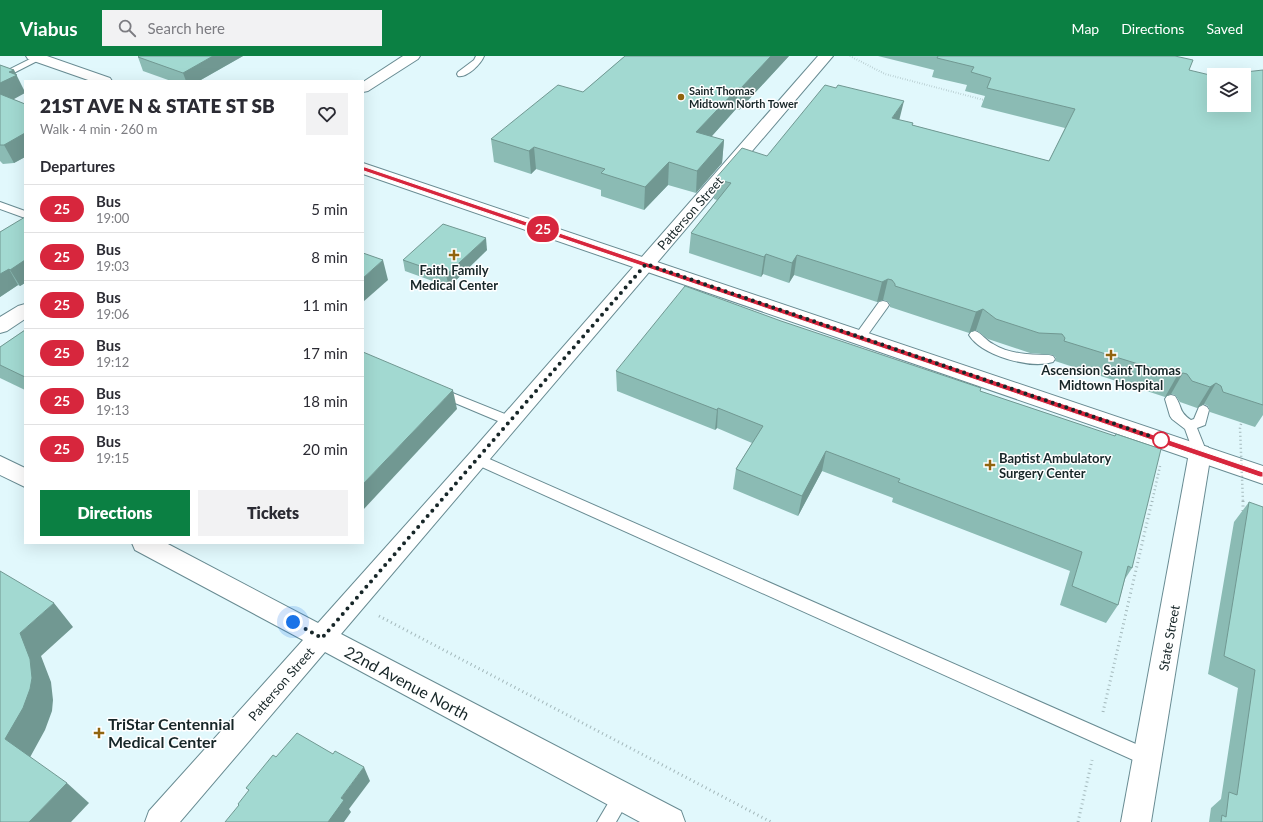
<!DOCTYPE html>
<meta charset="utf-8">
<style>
body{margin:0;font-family:Lato,sans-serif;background:#f2f2f3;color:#2b2b33;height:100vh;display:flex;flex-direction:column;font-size:15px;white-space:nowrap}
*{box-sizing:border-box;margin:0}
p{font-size:13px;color:#7c7c81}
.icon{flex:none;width:22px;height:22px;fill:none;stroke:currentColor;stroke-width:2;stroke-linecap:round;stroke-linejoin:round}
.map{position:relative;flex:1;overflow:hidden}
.drawer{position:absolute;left:24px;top:24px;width:340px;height:464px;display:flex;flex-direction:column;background:#fff;border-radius:0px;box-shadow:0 4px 16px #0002}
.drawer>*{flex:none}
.badge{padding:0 8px;border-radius:13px;font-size:14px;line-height:26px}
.controls{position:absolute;left:1207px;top:12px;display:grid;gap:8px}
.controls a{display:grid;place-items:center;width:44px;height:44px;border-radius:0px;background:#fff;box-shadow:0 4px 16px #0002;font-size:20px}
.you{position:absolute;width:20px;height:20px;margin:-10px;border:3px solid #fff;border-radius:50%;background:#1a73e8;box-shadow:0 0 0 6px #1a73e833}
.map>.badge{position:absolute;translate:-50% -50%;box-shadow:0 0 0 2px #fff}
h2{padding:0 16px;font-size:15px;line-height:36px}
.round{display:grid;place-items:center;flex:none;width:42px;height:42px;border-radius:0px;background:#f2f2f3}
.headline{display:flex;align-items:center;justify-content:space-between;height:68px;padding:0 16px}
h1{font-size:19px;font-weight:800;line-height:30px}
.action{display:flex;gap:8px;margin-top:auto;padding:8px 16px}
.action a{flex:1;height:46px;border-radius:0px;background:#0b8043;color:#fff;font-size:16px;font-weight:800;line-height:46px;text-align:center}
.action a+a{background:#f2f2f3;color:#2b2b33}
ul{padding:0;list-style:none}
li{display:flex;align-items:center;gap:12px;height:48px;padding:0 16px;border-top:1px solid #e1e1e2}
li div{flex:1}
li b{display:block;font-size:15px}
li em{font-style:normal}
li .badge{min-width:44px;font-weight:700;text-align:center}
header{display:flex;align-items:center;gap:24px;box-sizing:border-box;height:56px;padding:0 20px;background:#0b8043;color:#fff}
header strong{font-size:19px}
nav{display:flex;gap:22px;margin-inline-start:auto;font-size:14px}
.search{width:280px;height:36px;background:#f2f2f3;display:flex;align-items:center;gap:10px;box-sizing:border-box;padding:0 14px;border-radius:0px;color:#7c7c81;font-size:15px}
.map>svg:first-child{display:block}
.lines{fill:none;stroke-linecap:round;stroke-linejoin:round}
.service-casing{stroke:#688b92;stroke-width:2}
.minor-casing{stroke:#688b92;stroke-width:2}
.secondary-casing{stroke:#688b92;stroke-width:2}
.path-far2{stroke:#a3b8bb;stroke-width:2;stroke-dasharray:0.5 2;stroke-linecap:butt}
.path-far1{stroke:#a3b8bb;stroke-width:2.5;stroke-dasharray:1 3;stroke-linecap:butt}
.path{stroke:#a3b8bb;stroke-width:3;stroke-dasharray:1 3.5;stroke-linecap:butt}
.service{fill:#fff;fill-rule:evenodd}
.minor{fill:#fff;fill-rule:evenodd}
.secondary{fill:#fff;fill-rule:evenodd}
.path-bridge-far1{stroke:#a3b8bb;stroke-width:2.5;stroke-dasharray:1 3;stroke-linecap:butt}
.path-bridge{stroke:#a3b8bb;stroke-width:3;stroke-dasharray:1 3.5;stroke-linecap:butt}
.wall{fill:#8bbbb4}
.shaded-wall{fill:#719892}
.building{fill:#a2d9d1;stroke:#719892}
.line{fill:#d7263d;stroke:#fff}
.walk{stroke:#172628;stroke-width:4;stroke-dasharray:0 7.2}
.poi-dot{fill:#91640f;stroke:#fff;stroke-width:1.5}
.stop-dot{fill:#fff;stroke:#d7263d;stroke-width:2}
.labels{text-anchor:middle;stroke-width:3;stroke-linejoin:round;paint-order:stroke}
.far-poi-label{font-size:11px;font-weight:bold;fill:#172628;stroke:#fff;text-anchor:start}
.street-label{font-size:13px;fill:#172628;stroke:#fff}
.poi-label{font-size:13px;font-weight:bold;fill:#172628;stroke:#fff}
.near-street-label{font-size:16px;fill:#172628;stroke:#fff}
.near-poi-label{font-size:16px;font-weight:bold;fill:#172628;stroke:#fff;text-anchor:start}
</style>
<header>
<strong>Viabus</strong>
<div class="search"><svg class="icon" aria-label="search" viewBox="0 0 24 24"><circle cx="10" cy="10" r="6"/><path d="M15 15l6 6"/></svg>Search here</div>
<nav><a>Map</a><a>Directions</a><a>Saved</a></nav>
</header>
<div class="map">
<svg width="1263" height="766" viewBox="0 0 1263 766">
<rect width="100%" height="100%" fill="#e1f8fc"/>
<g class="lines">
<defs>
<g id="service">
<path d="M36,0H42L43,2L0,24V18Z"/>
<path d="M476,0H484C481,8 467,22 458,20L457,18L458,16L474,4Z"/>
<path d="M0,146L25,155V162L0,153Z"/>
<path d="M883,245L887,246L889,249L887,252L864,284H856L854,281L856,278L879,246Z"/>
<path d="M975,275C982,277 986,285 993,288C1009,298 1030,299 1049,299L1053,300L1055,303L1053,306C1030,313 982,300 969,279L971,276Z"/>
<path d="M440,332L515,362L516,365L515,368L510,370L505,368L436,339L434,336L436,333Z"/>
<path d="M1171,339L1175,340C1183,352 1178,355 1191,364L1194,363L1199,351L1203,349L1207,351L1209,354L1205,369L1197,372L1207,397L1205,401L1200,402L1195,401L1185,373L1172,363L1170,360L1165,343L1167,340Z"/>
<path d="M478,398L1154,696L1156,702L1154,708L1148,710L1142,708L473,407L471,403L473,399Z"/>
<path d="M622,731L628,734L631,740L616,766H597L616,734Z"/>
</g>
<g id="minor">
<path d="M403,0H420L418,3L368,35L363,36V26Z"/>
<path d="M818,0H833L341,578L681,755L685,766H640L325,596L180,766H145L149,755L303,584L135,494L132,487H166L318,567L470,397Z"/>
<path d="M25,248V263L7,275L0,277V261L18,250Z"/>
<path d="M1200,389L1208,391L1211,397L1151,766H1121L1189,397L1192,391Z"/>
<path d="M0,400L25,412V431L0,419Z"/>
</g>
<g id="secondary">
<path d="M26,0H47L110,22L112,25H91L28,3Z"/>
<path d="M363,107L1263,410V428L363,118Z"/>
</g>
</defs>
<use href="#service" class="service-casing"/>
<use href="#minor" class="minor-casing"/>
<use href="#secondary" class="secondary-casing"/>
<path class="path-far2" d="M850,0L885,18L984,44"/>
<path class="path-far1" d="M1152,446L1160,410"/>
<g class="path">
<path d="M379,560L771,766"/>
<path d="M1103,656L1152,445"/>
<path d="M1078,766L1092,704"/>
</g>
<use href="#service" class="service"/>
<use href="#minor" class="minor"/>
<use href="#secondary" class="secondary"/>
<path class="path-bridge-far1" d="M1242,364L1240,372L1243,446"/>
<path class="path-bridge" d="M1243,445V457"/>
</g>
<g class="wall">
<path d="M139,0H243L199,25H171L143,15L138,1Z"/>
<path d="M625,0H789L739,54L736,53L711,81L724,84L722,107L696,137L668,129L644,154L601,140V134L536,113L531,118L494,106L491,83L583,36Z"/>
<path d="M878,0H1175L1189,14L1214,49L1263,14V359L1255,371L1210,356L1208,350L1204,348L1197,352L1180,346L1175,339L1171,338L1165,341L1055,305L1056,302L1053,299L1030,297L988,283L976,274L969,277L890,251V248L887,245L883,244L877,246L794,219L789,227L763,218L761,221L689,197L691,177L717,144L714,143L715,123L767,100L899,64L913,67L912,69L1049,105L1065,72L981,51L985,40L965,35L967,29L932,21L934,14Z"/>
<path d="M0,9L14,14L16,19L13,43L25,48V101L14,107L3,108L0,105Z"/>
<path d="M25,162V227L20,230L18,229L0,241V176Z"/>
<path d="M487,194L449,231L405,215L403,204Z"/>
<path d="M781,265L980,335L1114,380L1116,378L1132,512L1125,523L1118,549L1106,567L1060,549L1070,515L892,446L893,442L822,415L798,460L733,433L736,413L752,387L717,372L715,374L617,335L616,315Z"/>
<path d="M25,274V334L0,322V291Z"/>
<path d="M1249,446L1263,766H1209L1211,752L1221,743L1238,632L1208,618L1234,466Z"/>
</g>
<g class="shaded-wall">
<path d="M213,0H243L199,25H186L183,17Z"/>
<path d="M771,0H789L739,54L741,32Z"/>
<path d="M14,14L25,36V37L5,48L0,52V27L9,16Z"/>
<path d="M738,32L736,53L695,99L696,76Z"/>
<path d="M904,45L899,65L892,62Z"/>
<path d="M25,77V101L14,107L4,89Z"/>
<path d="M724,84L722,107L696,137L697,115Z"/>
<path d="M534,91L536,113L531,118L529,95Z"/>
<path d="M669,106L668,129L644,154L645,131Z"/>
<path d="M486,182L487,194L449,231L446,219Z"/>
<path d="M766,198L763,218L761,221L764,201Z"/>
<path d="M797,199L794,219L789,227L792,207Z"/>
<path d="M25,204V227L20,230L10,214Z"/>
<path d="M383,204L388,224L363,246V222Z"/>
<path d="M9,213L18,229L0,241V218Z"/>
<path d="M888,223L883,244L877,246L882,226Z"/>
<path d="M983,253L976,274L969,277L976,256Z"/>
<path d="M1183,317L1171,338L1165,341L1177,320Z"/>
<path d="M1216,327L1204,348L1197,352L1210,331Z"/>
<path d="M453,334L457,353L363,454V428Z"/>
<path d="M718,352L717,372L715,374L717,354Z"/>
<path d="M826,395L822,415L798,460L802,440Z"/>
<path d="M54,547L73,571L41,600L51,626L53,644L52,655L45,674L28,705L5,683L20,577Z"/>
<path d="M364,711L370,725L349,753L351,756L344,766H328L341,742Z"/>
<path d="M67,727L89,747L71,766H29Z"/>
</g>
<g class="building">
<path d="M139,0H213L183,17L138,1Z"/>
<path d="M625,0H771L741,32H738L696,76L724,84L697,115L669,106L645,131L601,117L605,113L534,91L529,95L491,83L558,29L583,36Z"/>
<path d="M938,0H1175L1193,4L1189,14L1214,20V49H1244V19H1238L1245,16L1263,14V349L1223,336L1221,330L1216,327L1210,331L1192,325L1187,318L1183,317L1177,320L1064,285L1065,282L1062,278L1039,277L996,263L983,253L976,256L895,230V228L892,224L888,223L882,226L797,199L792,207L766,198L764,201L691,177L731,127L715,123L742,92L767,100L825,29L836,32L838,29L904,45L892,62L913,67L912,69L1049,105L1075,53L987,32L991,22L971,16L974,11L937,2Z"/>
<path d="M0,9L14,14L9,16L17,19L0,27Z"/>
<path d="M0,38L25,48V77L4,89H0Z"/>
<path d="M25,161V204L10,214L9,213L0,218V176Z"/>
<path d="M443,168L486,182L446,219L403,204Z"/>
<path d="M363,197L383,204L363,222Z"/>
<path d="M685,230L781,265L981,332L980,335L1115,380L1116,378L1161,393L1132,512L1128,510L1118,549L1072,530L1082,496L898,426L900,423L826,395L802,440L736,413L763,370L718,352L717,354L616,315Z"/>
<path d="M25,274V321L0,309V291Z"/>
<path d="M363,296L453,334L363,428Z"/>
<path d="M1249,446L1263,451V766H1221L1222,759L1226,761L1229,736L1237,739L1255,614L1224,600Z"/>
<path d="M0,515L54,547L20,577L30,603L32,622L30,633L23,652L5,683L67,727L29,766H0Z"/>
<path d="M297,677L333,698L335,695L364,711L341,742L344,744L328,766H225L239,749L238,748L249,734L246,732L273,699L276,701Z"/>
</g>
<path class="line" d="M361,111H365L1263,416V421H1260L361,114Z"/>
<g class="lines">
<path class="walk" d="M293,566L322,582L646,208L1165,385L1161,384"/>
</g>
<g class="poi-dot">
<circle cx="681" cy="41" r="4"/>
<path d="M452 193h4v4h4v4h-4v4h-4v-4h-4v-4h4z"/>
<path d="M1109 293h4v4h4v4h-4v4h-4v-4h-4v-4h4z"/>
<path d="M988 403h4v4h4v4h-4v4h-4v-4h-4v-4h4z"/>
<path d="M97 671h4v4h4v4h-4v4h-4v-4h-4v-4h4z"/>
</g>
<circle class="stop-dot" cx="1161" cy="384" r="8"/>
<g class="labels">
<g class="far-poi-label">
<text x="689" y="39">Saint Thomas<tspan x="689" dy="13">Midtown North Tower</tspan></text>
</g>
<g class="street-label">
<text transform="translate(690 157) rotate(-49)" y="5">Patterson Street</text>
<text transform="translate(1169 582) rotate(-80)" y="5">State Street</text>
<text transform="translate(281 628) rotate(-49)" y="5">Patterson Street</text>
</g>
<g class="poi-label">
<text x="454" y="219">Faith Family<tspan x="454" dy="15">Medical Center</tspan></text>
<text x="1111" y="319">Ascension Saint Thomas<tspan x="1111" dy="15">Midtown Hospital</tspan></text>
<text x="999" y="407" text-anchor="start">Baptist Ambulatory<tspan x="999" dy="15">Surgery Center</tspan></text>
</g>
<g class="near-street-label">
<text transform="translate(407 627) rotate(28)" y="6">22nd Avenue North</text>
</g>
<g class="near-poi-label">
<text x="108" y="674">TriStar Centennial<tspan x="108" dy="18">Medical Center</tspan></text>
</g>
</g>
</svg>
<div class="controls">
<a><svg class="icon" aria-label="layers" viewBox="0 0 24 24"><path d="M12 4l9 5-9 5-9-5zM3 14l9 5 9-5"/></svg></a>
</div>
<div class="you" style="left:293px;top:566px"></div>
<b class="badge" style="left:543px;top:173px;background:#d7263d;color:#fff">25</b>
<section class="drawer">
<div class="headline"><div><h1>21ST AVE N &amp; STATE ST SB</h1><p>Walk · 4 min · 260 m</p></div><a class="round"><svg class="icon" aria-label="heart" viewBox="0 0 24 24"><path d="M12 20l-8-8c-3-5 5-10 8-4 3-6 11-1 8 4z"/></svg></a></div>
<h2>Departures</h2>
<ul>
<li><span class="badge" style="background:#d7263d;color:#fff">25</span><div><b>Bus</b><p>19:00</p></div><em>5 min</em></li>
<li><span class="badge" style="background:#d7263d;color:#fff">25</span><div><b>Bus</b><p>19:03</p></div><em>8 min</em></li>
<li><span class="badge" style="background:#d7263d;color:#fff">25</span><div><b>Bus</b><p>19:06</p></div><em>11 min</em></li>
<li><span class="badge" style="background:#d7263d;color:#fff">25</span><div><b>Bus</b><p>19:12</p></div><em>17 min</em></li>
<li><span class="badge" style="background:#d7263d;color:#fff">25</span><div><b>Bus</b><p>19:13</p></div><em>18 min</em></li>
<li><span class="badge" style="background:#d7263d;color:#fff">25</span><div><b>Bus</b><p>19:15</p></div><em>20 min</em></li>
</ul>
<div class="action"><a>Directions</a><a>Tickets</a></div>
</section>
</div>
